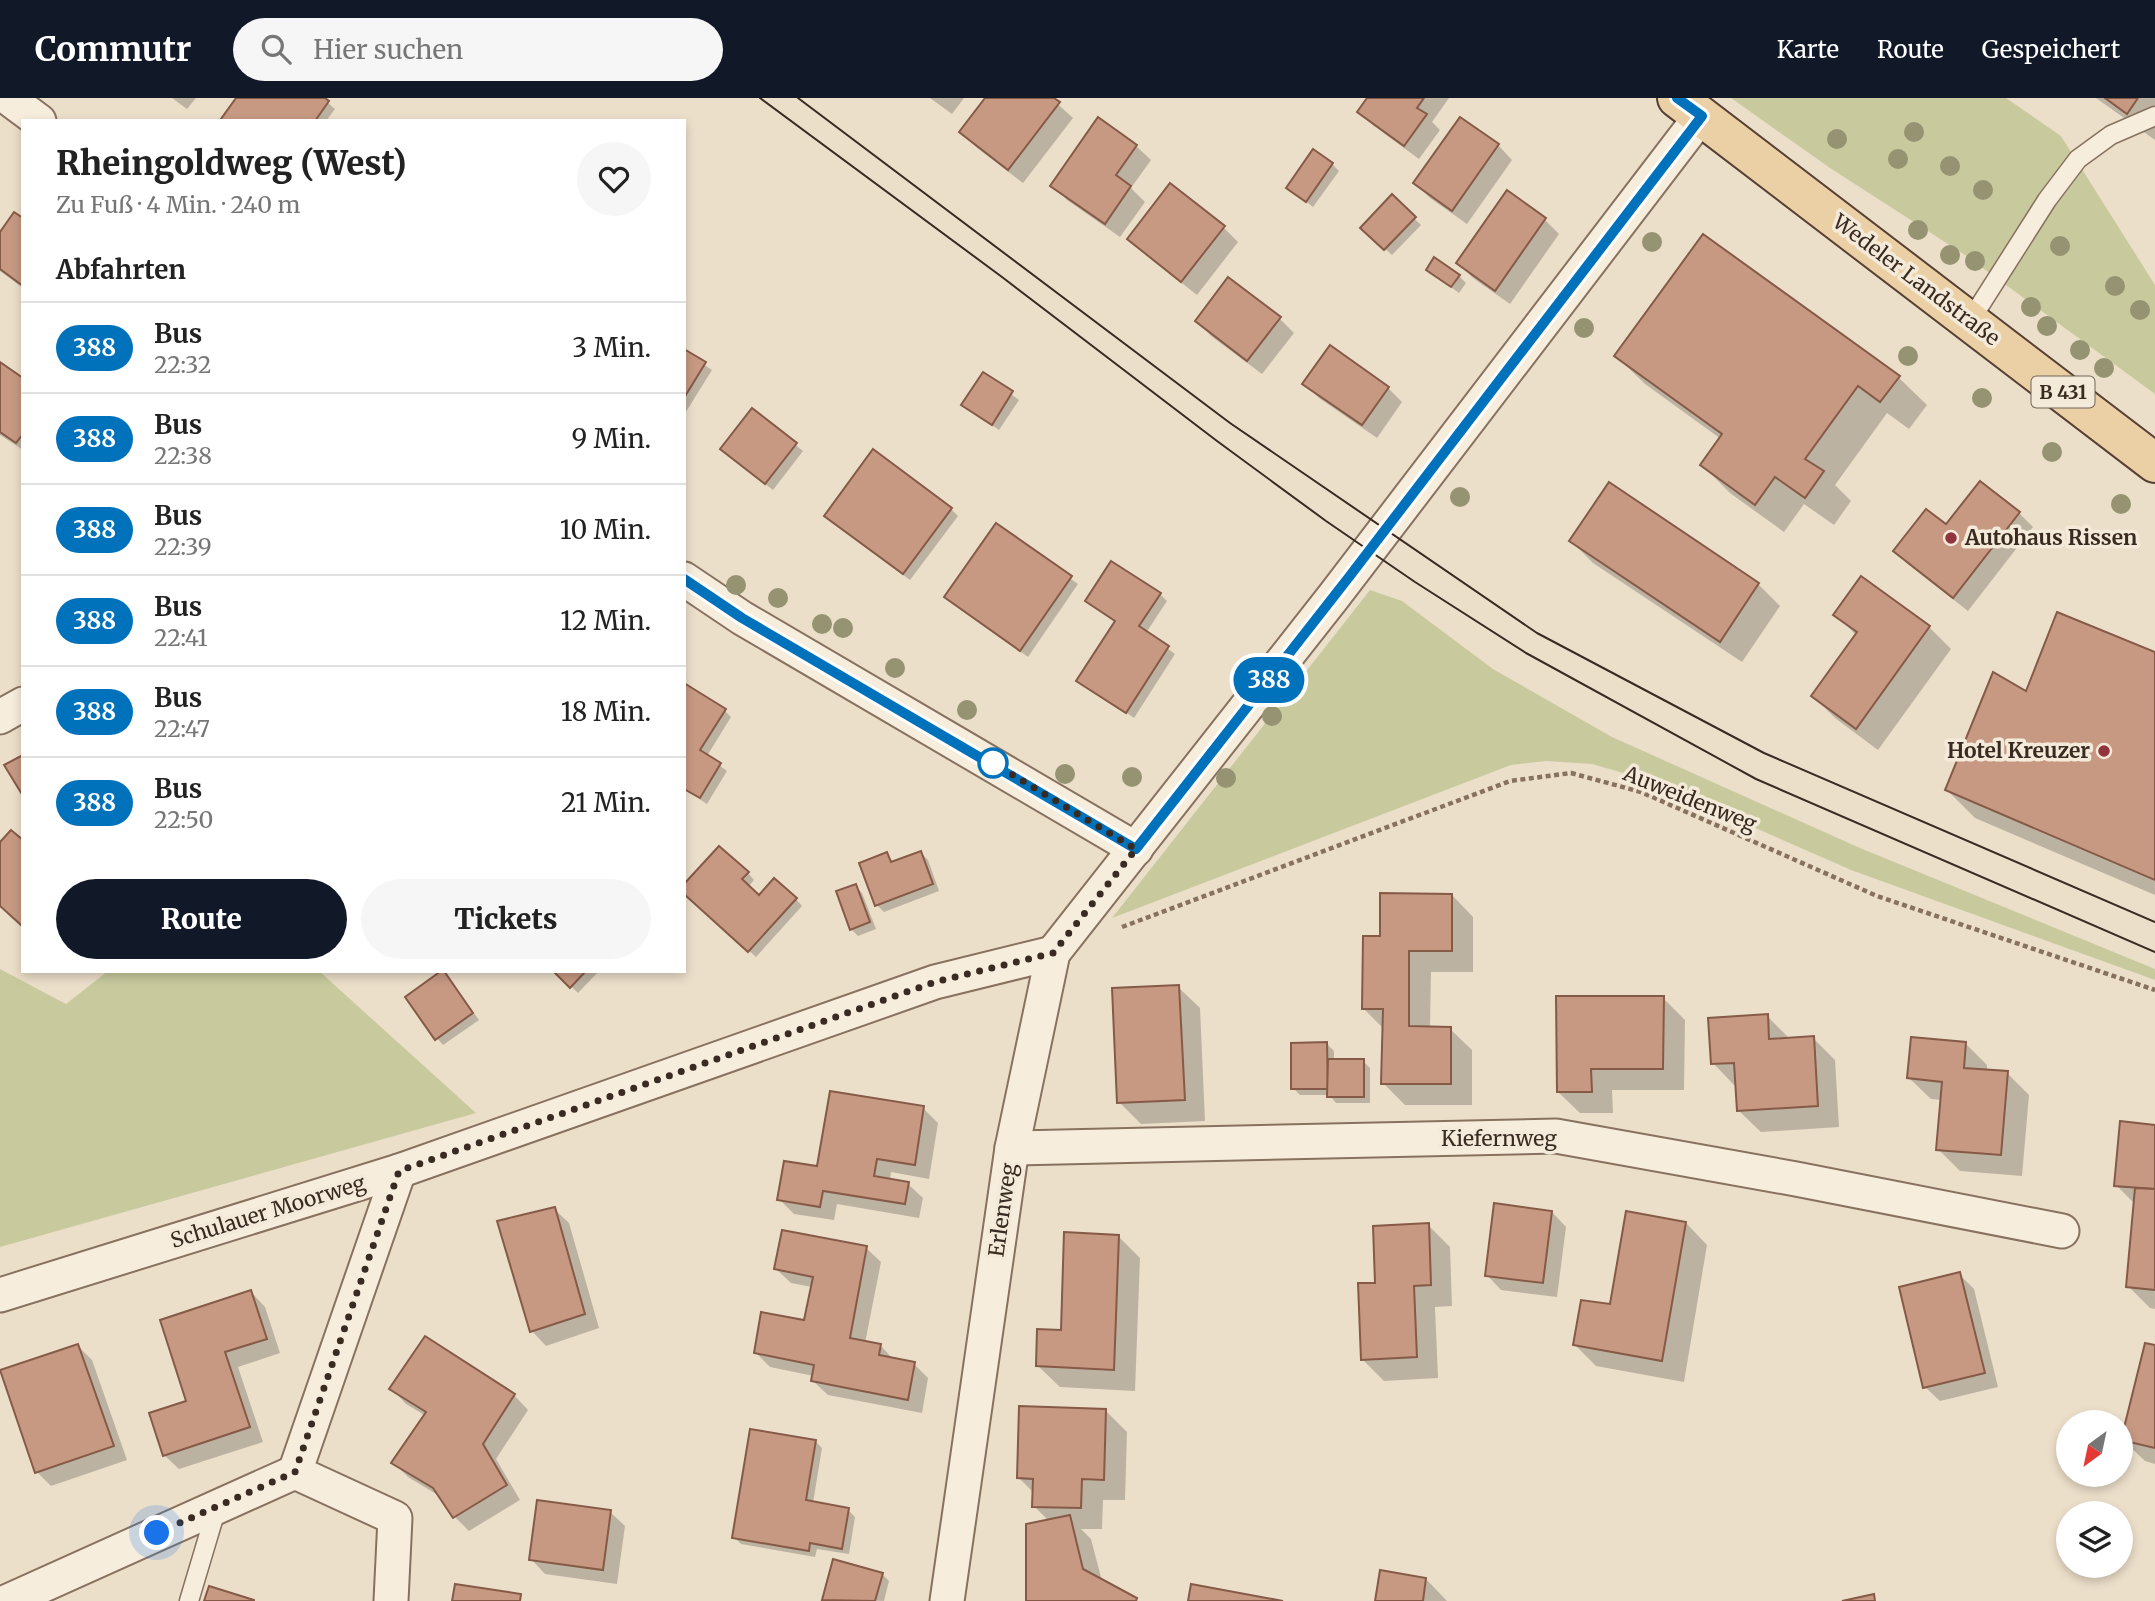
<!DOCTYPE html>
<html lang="de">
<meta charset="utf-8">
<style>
body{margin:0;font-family:Merriweather,serif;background:#f6f6f6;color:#222;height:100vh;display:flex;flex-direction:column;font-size:26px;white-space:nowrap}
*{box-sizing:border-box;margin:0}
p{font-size:23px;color:#767676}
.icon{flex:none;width:38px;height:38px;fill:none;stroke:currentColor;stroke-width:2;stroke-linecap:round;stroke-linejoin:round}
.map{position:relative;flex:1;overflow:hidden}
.side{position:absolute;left:21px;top:21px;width:665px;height:854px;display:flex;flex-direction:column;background:#fff;border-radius:0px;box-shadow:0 4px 10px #0003}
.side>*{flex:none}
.badge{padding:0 14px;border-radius:23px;font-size:24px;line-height:46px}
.needle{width:46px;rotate:213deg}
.buttons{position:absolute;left:2056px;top:1312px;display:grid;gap:14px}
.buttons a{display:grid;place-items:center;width:77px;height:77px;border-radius:50%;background:#fff;box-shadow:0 4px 10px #0003;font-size:35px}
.you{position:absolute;width:35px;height:35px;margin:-18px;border:5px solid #fff;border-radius:50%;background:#1a73e8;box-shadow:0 0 0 10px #1a73e833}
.map>.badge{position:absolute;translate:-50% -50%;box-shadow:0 0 0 4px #fff}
h2{padding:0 35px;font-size:26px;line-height:63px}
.round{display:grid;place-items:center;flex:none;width:74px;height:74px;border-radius:37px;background:#f6f6f6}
.overview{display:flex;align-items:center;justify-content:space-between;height:119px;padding:0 35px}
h1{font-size:33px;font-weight:800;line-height:52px}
.cta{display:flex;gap:14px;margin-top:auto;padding:14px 35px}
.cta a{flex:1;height:80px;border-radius:42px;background:#111827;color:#fff;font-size:28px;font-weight:800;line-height:80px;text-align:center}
.cta a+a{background:#f6f6f6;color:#222}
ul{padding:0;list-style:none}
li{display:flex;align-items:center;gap:21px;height:91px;padding:0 35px;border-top:2px solid #e0e0e0}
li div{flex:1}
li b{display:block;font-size:26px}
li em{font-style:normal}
li .badge{min-width:77px;font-weight:700;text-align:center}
header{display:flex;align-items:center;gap:42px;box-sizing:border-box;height:98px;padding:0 35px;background:#111827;color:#fff}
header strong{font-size:33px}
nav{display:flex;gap:38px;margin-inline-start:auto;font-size:24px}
.search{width:490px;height:63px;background:#f6f6f6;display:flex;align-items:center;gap:18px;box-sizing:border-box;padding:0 24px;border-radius:38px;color:#767676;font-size:26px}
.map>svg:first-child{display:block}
.green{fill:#c8ca9e}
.shadow{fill:#0003}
.building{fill:#c79983;stroke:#855a47;stroke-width:2}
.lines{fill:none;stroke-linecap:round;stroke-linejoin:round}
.service-casing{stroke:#87715f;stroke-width:21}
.minor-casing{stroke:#87715f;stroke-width:37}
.primary-casing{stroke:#564033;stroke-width:42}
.path{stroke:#87715f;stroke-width:4.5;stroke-dasharray:5 3.5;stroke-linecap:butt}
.service{stroke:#f7eddd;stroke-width:18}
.minor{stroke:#f7eddd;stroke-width:33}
.primary{stroke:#ebd0a6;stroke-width:38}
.tram{stroke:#392b22;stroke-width:2}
.tree{fill:#959372}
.line-casing{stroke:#fff;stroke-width:16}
.line{stroke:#0072bc;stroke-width:10}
.walk{stroke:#392b22;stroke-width:7;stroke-dasharray:0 12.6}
.poi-dot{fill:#92343d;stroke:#f4ead9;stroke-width:2.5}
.stop-dot{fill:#fff;stroke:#0072bc;stroke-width:3.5}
.labels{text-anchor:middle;stroke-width:7;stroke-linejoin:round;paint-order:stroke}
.shield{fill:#f4ead9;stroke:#716459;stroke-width:2}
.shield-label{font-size:19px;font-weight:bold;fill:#392b22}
.street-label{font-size:21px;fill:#392b22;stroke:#f4ead9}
.poi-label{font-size:21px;font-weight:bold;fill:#392b22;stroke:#f4ead9;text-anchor:start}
</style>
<header>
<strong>Commutr</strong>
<div class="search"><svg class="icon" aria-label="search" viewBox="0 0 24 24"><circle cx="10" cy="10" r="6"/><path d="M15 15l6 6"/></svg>Hier suchen</div>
<nav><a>Karte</a><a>Route</a><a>Gespeichert</a></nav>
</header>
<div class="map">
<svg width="2155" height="1503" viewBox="0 0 2155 1503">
<rect width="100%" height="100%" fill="#ecdfca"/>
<g class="green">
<path d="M1731,0H2006L2061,38L2155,187V296L1965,157L1830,70Z"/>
<path d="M1370,492L1402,503L1493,571L1612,639L1860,750L2155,871V882L1851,772L1644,681L1592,666L1546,663L1511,667L1112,820Z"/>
<path d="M0,871L66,906L108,873H319L476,1015L0,1149Z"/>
</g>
<g class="shadow">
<path d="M172,0H196L187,11Z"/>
<path d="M238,0H322L335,11L326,23H225Z"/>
<path d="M930,0H964L952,16Z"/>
<path d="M987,0H1051L1073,20L1023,85L976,49L961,34Z"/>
<path d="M1369,0H1449L1432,24L1440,32L1419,61L1374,28L1359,14Z"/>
<path d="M2096,0H2155V42Z"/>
<path d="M1498,47L1512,62L1467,126L1430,100L1415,85Z"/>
<path d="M1136,48L1151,62L1131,90L1145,104L1120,139L1067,102L1053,87Z"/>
<path d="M1332,66L1339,73L1313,109L1289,90Z"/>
<path d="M1507,95L1545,122L1559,136L1510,206L1473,180L1458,165Z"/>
<path d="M1392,99L1421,127L1392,157L1363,130Z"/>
<path d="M23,122V190L0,173V137Z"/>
<path d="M1223,129L1238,144L1197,197L1144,155L1129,141Z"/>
<path d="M1428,172L1459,178L1466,185L1459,195Z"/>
<path d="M1279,220L1294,235L1262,276L1211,238L1197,223Z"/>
<path d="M684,253L712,272L684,317Z"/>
<path d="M1616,258L1898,279L1927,307L1909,331L1887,315L1835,387L1851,403L1834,427L1804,406L1784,434L1730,395L1702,367L1721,341L1645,286Z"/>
<path d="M0,267L23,282V352L0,337Z"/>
<path d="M983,276L1019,302L999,332L963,307Z"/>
<path d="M1305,286L1388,290L1402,304L1377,340L1319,300Z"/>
<path d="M752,312L803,353L773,392L729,358Z"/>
<path d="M951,411L958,418L910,482L833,424Z"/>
<path d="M2019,415L2033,429L1968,513L1909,467L1895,453L1946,429Z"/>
<path d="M996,427L1078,486L1028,559L946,499Z"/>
<path d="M1571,443L1758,486L1780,508L1742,564L1593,465Z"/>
<path d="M1861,480L1929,529L1951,551L1878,652L1835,620L1813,598L1857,538L1835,516Z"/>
<path d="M1160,496L1167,503L1146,535L1175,556L1134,620L1079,582L1116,524L1087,503Z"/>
<path d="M2155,556V797L1975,720L1947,692L2027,595Z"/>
<path d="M684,587L724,612L731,619L707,658L727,673L707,706L684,691Z"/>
<path d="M921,755L928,762L939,793L884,814L877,807L887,756L894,765Z"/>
<path d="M748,775L754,782L748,789L759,799L796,801L802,808L756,859L689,798Z"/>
<path d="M855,788L862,795L876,831L858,838L851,831Z"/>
<path d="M1452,797L1473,819V874H1431L1430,930L1450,931L1472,952V1007H1405L1383,985L1384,931L1364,911L1382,840Z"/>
<path d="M555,873H599L578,895Z"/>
<path d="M449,881L479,922L443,947L437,940Z"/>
<path d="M1178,889L1200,910L1205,1023L1141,1026L1119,1004Z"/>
<path d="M1663,900L1685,922L1684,992H1612L1613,1015H1580L1558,994Z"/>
<path d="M1767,918L1789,940H1813L1835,962L1839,1029L1761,1034L1739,1013L1738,987H1734L1713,965Z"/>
<path d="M1327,946L1334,953V962L1363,963L1370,970V1005H1336L1329,997H1300L1293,990Z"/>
<path d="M1966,946L1987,967V973L2007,975L2029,997L2022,1078L1960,1073L1938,1051L1942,1002L1931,1001L1909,980Z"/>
<path d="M923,1010L938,1025L929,1081L891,1074L890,1083L908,1086L923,1100L919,1120L837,1106L834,1122L794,1116L779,1101L819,1070Z"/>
<path d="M2155,1028V1211L2150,1210L2128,1188L2136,1107L2116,1087Z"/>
<path d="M554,1111L569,1125L599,1230L546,1248L532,1233Z"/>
<path d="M1552,1114L1566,1129L1557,1199L1501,1192L1487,1177Z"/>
<path d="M1686,1125L1707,1147L1684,1284L1596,1268L1575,1247Z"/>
<path d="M1428,1127L1450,1149L1452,1208L1435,1209L1438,1280L1384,1283L1362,1261L1377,1186Z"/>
<path d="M1118,1138L1140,1160L1135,1293L1060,1289L1038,1268L1062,1234Z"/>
<path d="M866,1150L881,1164L865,1245L880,1247L894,1262L914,1266L928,1280L922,1315L828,1297L813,1283L814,1278L770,1269L756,1255L806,1224L812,1189L791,1185L776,1171Z"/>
<path d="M1959,1176L1974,1191L1998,1289L1940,1303L1925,1289Z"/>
<path d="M251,1194L265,1209L280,1255L238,1269L263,1344L179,1371L164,1357L188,1304Z"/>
<path d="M78,1248L92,1262L127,1362L51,1388L37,1374Z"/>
<path d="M2155,1249V1366L2145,1363L2123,1342Z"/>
<path d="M392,1291L514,1297L528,1312L496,1361L520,1402L469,1433L455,1419L441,1399L408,1379L393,1364L426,1318L406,1306Z"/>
<path d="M1105,1312L1127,1334L1125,1402H1103L1102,1431H1081L1091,1441L1102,1483L1138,1503H1028L1049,1423L1034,1408V1395L1019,1380Z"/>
<path d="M816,1344L822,1350L813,1405L848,1412L855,1419L849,1456L817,1451L815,1459L741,1446L734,1439Z"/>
<path d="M610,1414L625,1428L617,1486L545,1476L531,1461Z"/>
<path d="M882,1476L889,1483L884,1503L824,1501Z"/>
<path d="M1426,1481L1447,1503H1377Z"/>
</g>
<g class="building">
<path d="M236,0H325L329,3L315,23H223L221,21Z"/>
<path d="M985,0H1054L1060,4L1008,72L959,34Z"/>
<path d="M1367,0H1424L1417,10L1427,16L1404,48L1357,14Z"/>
<path d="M2105,0H2138L2127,16Z"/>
<path d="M1098,19L1137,47L1116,77L1131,88L1105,126L1050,88Z"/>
<path d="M1460,19L1499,46L1452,113L1413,85Z"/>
<path d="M1313,51L1333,65L1306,104L1286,90Z"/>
<path d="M1170,85L1225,128L1181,184L1127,141Z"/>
<path d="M1507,92L1546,120L1495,193L1456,165Z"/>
<path d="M1392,96L1416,119L1384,152L1360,130Z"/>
<path d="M14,114L23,120V188L0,171V134Z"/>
<path d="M1703,136L1900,278L1880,304L1858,288L1805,361L1824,373L1805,400L1775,379L1755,407L1700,367L1722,336L1614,258Z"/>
<path d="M1434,159L1460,177L1451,189L1426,172Z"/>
<path d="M1228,179L1281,219L1247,263L1195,223Z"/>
<path d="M1330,247L1389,289L1362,327L1302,286Z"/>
<path d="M684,251L706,264L684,300Z"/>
<path d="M0,264L23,280V336L16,345L0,334Z"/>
<path d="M983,274L1013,293L992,327L961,307Z"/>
<path d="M752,310L797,345L765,386L720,351Z"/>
<path d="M873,351L952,410L903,476L824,418Z"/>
<path d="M1980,383L2020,414L1953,500L1893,453L1926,411L1946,426Z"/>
<path d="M1609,384L1759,485L1720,544L1569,443Z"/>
<path d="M996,425L1072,478L1020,553L944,499Z"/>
<path d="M1111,463L1161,495L1139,528L1169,548L1126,615L1076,583L1115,523L1085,503Z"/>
<path d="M1861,478L1930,528L1856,631L1811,598L1857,534L1833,517Z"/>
<path d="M2057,514L2155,554V782L1945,692L1993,574L2026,593Z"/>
<path d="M684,585L726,611L700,652L721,665L700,700L684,691Z"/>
<path d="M23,657V698L4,667Z"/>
<path d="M11,732L23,742V825L21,827L0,808V744Z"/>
<path d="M719,748L749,774L742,781L759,797L774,780L797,800L748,854L684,796V786Z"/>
<path d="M921,753L933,786L875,808L859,765L887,754L891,764Z"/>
<path d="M856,786L870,824L850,832L836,793Z"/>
<path d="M1380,795L1452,796V853H1409V928L1451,929V986H1381L1383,911H1362L1363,838H1380Z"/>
<path d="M441,873H444L473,915L435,942L405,899Z"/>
<path d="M553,873H586L570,890Z"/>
<path d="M1179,887L1185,1002L1117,1005L1112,890Z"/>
<path d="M1556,898H1664L1663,971H1591L1592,994H1557Z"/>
<path d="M1768,916L1769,941L1814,938L1818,1008L1737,1013L1734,965L1711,966L1708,920Z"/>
<path d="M1911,939L1966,944L1964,970L2008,973L2001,1057L1936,1052L1942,984L1907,980Z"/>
<path d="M1327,944L1328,991H1291V945Z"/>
<path d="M1328,961H1364V999H1327Z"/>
<path d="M830,993L924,1008L915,1067L877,1061L874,1078L909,1084L905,1106L823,1093L820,1109L777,1102L784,1063L817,1068Z"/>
<path d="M2120,1023L2155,1027V1091L2114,1088Z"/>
<path d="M2135,1090L2155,1091V1192L2126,1189Z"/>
<path d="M1494,1105L1552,1113L1543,1185L1485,1178Z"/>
<path d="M555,1109L585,1216L530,1234L497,1123Z"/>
<path d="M1626,1113L1686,1124L1662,1263L1573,1247L1581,1202L1610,1206Z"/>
<path d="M1429,1125L1431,1187L1414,1188L1417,1259L1361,1262L1358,1185H1375L1373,1128Z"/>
<path d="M782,1132L867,1148L850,1240L881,1246L879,1257L915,1264L908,1302L811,1283L814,1267L754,1255L761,1214L804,1222L813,1179L774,1171Z"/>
<path d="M1064,1134L1119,1137L1114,1272L1036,1268L1037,1231L1061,1232Z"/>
<path d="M1960,1174L1985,1275L1923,1290L1899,1189Z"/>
<path d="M251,1192L267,1241L225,1254L250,1329L163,1358L149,1315L186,1303L160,1222Z"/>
<path d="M425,1238L515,1296L483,1346L507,1387L453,1420L433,1390L391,1365L426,1314L389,1291Z"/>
<path d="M2145,1245L2155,1247V1350L2121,1342Z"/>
<path d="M78,1246L114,1348L35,1375L0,1272Z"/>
<path d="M1019,1308L1106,1311L1104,1382L1082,1381L1081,1410L1032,1409L1033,1381L1017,1380Z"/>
<path d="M750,1331L816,1342L806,1402L849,1410L842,1451L810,1445L809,1453L732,1440Z"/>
<path d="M537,1402L611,1412L603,1472L529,1462Z"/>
<path d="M1070,1417L1083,1471L1137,1500L1136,1503H1026V1426Z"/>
<path d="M833,1461L883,1475L875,1503L822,1502Z"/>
<path d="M1380,1472L1426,1480L1423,1503H1375Z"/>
<path d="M455,1486L521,1496L520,1503H452Z"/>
<path d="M1191,1486L1283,1503H1188Z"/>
<path d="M209,1488L254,1502V1503H204Z"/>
<path d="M1874,1496L1875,1503H1842Z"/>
</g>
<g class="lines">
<defs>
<g id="service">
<path d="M1970,223L2047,102L2078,61L2111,37L2155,18"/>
<path d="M189,1503L217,1409"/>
</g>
<g id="minor">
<path d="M8,0L39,23"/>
<path d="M684,481L742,520L1136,751"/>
<path d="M0,619L23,606"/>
<path d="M1012,1050L1556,1038L1796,1081L2062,1133"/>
<path d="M0,1197L399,1073L935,884L1053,855"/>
<path d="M8,1503L295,1374"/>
<path d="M391,1503L395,1420L295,1374L399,1073"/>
<path d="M947,1503L1012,1050L1053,855L1334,498L1701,18"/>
</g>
<path id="primary" d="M1677,0L2155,365"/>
</defs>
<use href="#service" class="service-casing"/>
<use href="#minor" class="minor-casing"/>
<use href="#primary" class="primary-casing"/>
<path class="path" d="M1122,829L1510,683L1571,675L1641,694L1877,798L2155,892"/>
<use href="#service" class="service"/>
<use href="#minor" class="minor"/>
<use href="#primary" class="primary"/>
<g class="tram">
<path d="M760,0L1002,179L1217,343L1326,423L1415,484L1526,555L1756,681L2155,854"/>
<path d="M798,0L1230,325L1537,535L1764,655L2155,824"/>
</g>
</g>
<g class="tree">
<circle cx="1914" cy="34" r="10"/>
<circle cx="1837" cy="41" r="10"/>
<circle cx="1898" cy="61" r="10"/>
<circle cx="1950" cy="68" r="10"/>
<circle cx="1983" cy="92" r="10"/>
<circle cx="1918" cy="132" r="10"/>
<circle cx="1652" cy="144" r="10"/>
<circle cx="2060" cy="148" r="10"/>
<circle cx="1950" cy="157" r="10"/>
<circle cx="1975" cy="163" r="10"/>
<circle cx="2115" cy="188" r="10"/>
<circle cx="2031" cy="209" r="10"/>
<circle cx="2140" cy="212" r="10"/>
<circle cx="2047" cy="228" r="10"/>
<circle cx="1584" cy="230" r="10"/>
<circle cx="2080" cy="252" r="10"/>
<circle cx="1908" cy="258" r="10"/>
<circle cx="2104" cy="270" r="10"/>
<circle cx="1982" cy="300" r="10"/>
<circle cx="2052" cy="354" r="10"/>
<circle cx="1460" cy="399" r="10"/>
<circle cx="2121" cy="406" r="10"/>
<circle cx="736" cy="487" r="10"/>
<circle cx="778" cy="500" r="10"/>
<circle cx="822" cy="526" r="10"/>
<circle cx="843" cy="530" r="10"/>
<circle cx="895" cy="570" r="10"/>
<circle cx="967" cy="612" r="10"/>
<circle cx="1272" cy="618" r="10"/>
<circle cx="1065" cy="676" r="10"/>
<circle cx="1132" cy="679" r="10"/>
<circle cx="1226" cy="680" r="10"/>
</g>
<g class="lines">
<defs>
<path id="line" d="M684,481L742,520L1136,751L1349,479L1702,18L1677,0"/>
</defs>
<use href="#line" class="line-casing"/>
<use href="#line" class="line"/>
<path class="walk" d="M157,1435L295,1374L399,1073L935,884L1053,855L1136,751L993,665"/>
</g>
<g class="poi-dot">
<circle cx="1951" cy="440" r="7"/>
<circle cx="2104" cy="653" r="7"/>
</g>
<circle class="stop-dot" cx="993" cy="665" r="14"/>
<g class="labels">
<rect class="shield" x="2031.5" y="278.5" width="63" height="31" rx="5"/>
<g class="shield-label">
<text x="2063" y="301">B 431</text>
</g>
<g class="street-label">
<text transform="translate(1916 182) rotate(37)" y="7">Wedeler Landstraße</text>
<text transform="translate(1690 701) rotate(22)" y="7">Auweidenweg</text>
<text x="1499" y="1048">Kiefernweg</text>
<text transform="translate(1003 1112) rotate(-82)" y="7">Erlenweg</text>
<text transform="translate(268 1114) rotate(-17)" y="7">Schulauer Moorweg</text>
</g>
<g class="poi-label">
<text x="1965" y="447">Autohaus Rissen</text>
<text x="2090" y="660" text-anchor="end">Hotel Kreuzer</text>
</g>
</g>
</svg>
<div class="buttons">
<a><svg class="needle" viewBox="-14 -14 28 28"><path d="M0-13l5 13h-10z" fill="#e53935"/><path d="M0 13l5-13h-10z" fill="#767676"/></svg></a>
<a><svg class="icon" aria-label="layers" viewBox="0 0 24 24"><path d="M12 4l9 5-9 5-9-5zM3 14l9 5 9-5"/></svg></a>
</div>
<div class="you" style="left:157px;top:1435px"></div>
<b class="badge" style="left:1269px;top:582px;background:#0072bc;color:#fff">388</b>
<section class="side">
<div class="overview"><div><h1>Rheingoldweg (West)</h1><p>Zu Fuß · 4 Min. · 240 m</p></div><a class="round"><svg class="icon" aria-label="heart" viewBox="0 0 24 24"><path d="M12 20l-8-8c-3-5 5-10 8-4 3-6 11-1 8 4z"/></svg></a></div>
<h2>Abfahrten</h2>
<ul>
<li><span class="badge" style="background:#0072bc;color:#fff">388</span><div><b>Bus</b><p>22:32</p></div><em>3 Min.</em></li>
<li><span class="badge" style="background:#0072bc;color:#fff">388</span><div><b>Bus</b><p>22:38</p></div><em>9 Min.</em></li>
<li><span class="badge" style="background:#0072bc;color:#fff">388</span><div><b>Bus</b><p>22:39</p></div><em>10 Min.</em></li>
<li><span class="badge" style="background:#0072bc;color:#fff">388</span><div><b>Bus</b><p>22:41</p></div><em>12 Min.</em></li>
<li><span class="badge" style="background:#0072bc;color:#fff">388</span><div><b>Bus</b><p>22:47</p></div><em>18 Min.</em></li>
<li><span class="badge" style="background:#0072bc;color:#fff">388</span><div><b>Bus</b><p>22:50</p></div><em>21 Min.</em></li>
</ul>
<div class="cta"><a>Route</a><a>Tickets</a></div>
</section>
</div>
